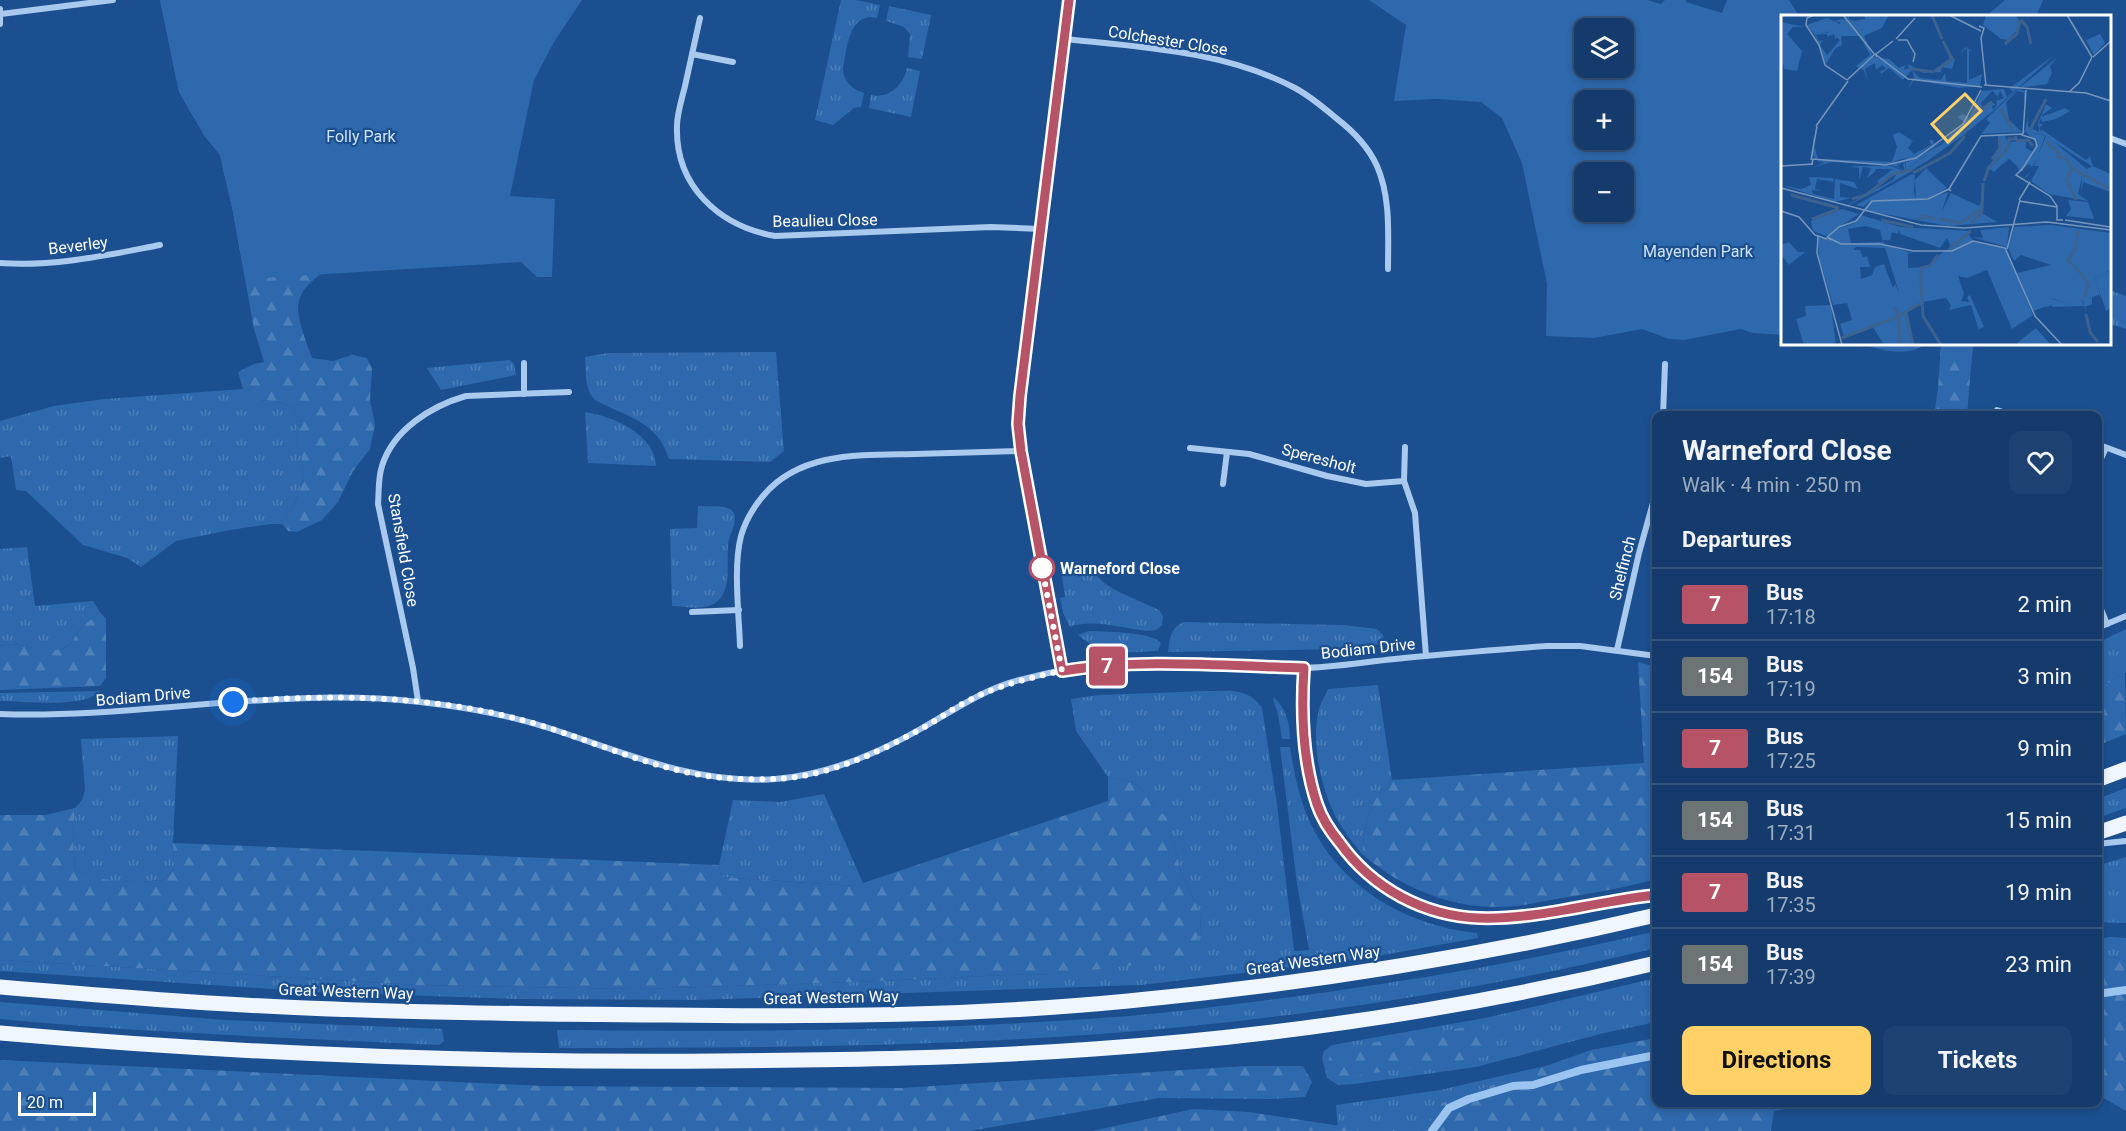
<!DOCTYPE html>
<meta charset="utf-8">
<style>
body{margin:0;font-family:Roboto,sans-serif;background:#1d4271;color:#f1f3f6;height:100vh;display:flex;flex-direction:column;font-size:22px;white-space:nowrap}
*{box-sizing:border-box;margin:0}
p{font-size:20px;color:#9dadc1}
.icon{flex:none;width:33px;height:33px;fill:none;stroke:currentColor;stroke-width:2;stroke-linecap:round;stroke-linejoin:round}
.map{position:relative;flex:1;overflow:hidden}
.panel{position:absolute;left:1652px;top:411px;width:450px;height:696px;display:flex;flex-direction:column;background:#143b6b;border-radius:12px;box-shadow:0 3px 9px #0003,0 0 0 2px #33557e}
.panel>*{flex:none}
.badge{padding:0 12px;border-radius:4px;font-size:21px;line-height:39px}
.tools{position:absolute;left:1574px;top:18px;display:grid;gap:12px}
.tools a{display:grid;place-items:center;width:60px;height:60px;border-radius:12px;background:#143b6b;box-shadow:0 3px 9px #0003,0 0 0 2px #33557e;font-size:30px}
.scale{position:absolute;left:18px;bottom:15px;width:78px;box-sizing:border-box;padding-left:6px;border:3px solid #fff;border-top:0;font-size:16px;line-height:21px;white-space:nowrap;color:#fff;-webkit-text-stroke:4px #1b4f8f;paint-order:stroke}
.you{position:absolute;width:30px;height:30px;margin:-15px;border:4px solid #fff;border-radius:50%;background:#1a73e8;box-shadow:0 0 0 9px #1a73e833}
.map>.badge{position:absolute;translate:-50% -50%;box-shadow:0 0 0 3px #fff}
h2{padding:0 30px;font-size:22px;line-height:54px}
.round{display:grid;place-items:center;flex:none;width:63px;height:63px;border-radius:12px;background:#1d4271}
.headline{display:flex;align-items:center;justify-content:space-between;height:102px;padding:0 30px}
h1{font-size:28px;font-weight:700;line-height:45px}
.button{display:flex;gap:12px;margin-top:auto;padding:12px 30px}
.button a{flex:1;height:69px;border-radius:12px;background:#ffd166;color:#111;font-size:24px;font-weight:700;line-height:69px;text-align:center}
.button a+a{background:#1d4271;color:#f1f3f6}
ul{padding:0;list-style:none}
li{display:flex;align-items:center;gap:18px;height:72px;padding:0 30px;border-top:2px solid #33557e}
li div{flex:1}
li b{display:block;font-size:22px}
li em{font-style:normal}
li .badge{min-width:66px;font-weight:700;text-align:center}
.map>svg:first-child{display:block}
.grass{fill:url(#grass-tufts)}
.forest{fill:url(#forest-firs)}
.park{fill:#2e69ad;fill-rule:evenodd}
.lines{fill:none;stroke-linecap:round;stroke-linejoin:round}
.stream{stroke:#9cc4f0;stroke-width:8}
.minor{stroke:#a9c9ee;stroke-width:6}
.primary{stroke:#f0f6ff;stroke-width:15}
.line-casing{stroke:#fff;stroke-width:14}
.line{stroke:#b75366;stroke-width:9}
.walk{stroke:#fff;stroke-width:6;stroke-dasharray:0 10.8}
.stop-dot{fill:#fff;stroke:#b75366;stroke-width:3}
.labels{text-anchor:middle;stroke-width:4.5;stroke-linejoin:round;paint-order:stroke}
.street-label{font-size:16px;fill:#fff;stroke:#1b4f8f}
.park-label{font-size:16px;fill:#cfe3fa;stroke:#1b4f8f}
.stop-label{font-size:16px;font-weight:bold;fill:#fff;stroke:#1b4f8f;text-anchor:start}
.inset-river{fill:none;stroke:#3c6290;stroke-width:3}
.inset-road{fill:none;stroke:#7695bc;stroke-width:1.5}
.view{fill:#ffd166;fill-opacity:0.15;stroke:#ffd166;stroke-width:3}
.inset-edge{fill:none;stroke:#fff;stroke-width:3}
</style>
<div class="map">
<svg width="2126" height="1131" viewBox="0 0 2126 1131">
<defs>
<pattern id="grass-tufts" width="24" height="20" patternUnits="userSpaceOnUse" patternTransform="scale(1.5)"><rect width="24" height="20" fill="#2e69ad"/><path d="M3 7l-1-3M5 7V3M7 7l1-3M15 17l-1-3M17 17v-4M19 17l1-3" fill="none" stroke="#4d80b9"/></pattern>
<pattern id="forest-firs" width="22" height="20" patternUnits="userSpaceOnUse" patternTransform="scale(1.5)"><rect width="22" height="20" fill="#2e69ad"/><path d="M5 1l3.5 6h-7zM16 11l3.5 6h-7z" fill="#4d80b9"/></pattern>
</defs>
<rect width="100%" height="100%" fill="#1b4f8f"/>
<g class="grass">
<path d="M841,0H856L880,5L877,18C849,12 847,48 843,68C843,82 852,89 864,93L861,107L854,108L833,125L815,120Z"/>
<path d="M889,6L931,15L922,59L908,57L910,34L904,27L886,21Z"/>
<path d="M907,68L920,71L911,117L869,108L871,95C890,99 903,85 907,68Z"/>
<path d="M2110,290L2126,296V329L2110,324Z"/>
<path d="M776,352L784,451L770,462L669,459C658,421 626,417 595,400C584,389 586,371 585,357L608,353Z"/>
<path d="M510,360L514,364L516,375L441,390L427,368Z"/>
<path d="M243,389L256,400L274,401L292,407L301,419L296,443L301,454L303,479L295,503L282,524H270L230,530L176,541L141,567L127,558L83,545L26,491L16,490L11,456L0,458V421L54,406L104,399Z"/>
<path d="M585,412C612,416 655,434 656,466L588,463Z"/>
<path d="M698,506C707,507 728,504 733,512C739,520 729,535 728,544C726,565 735,602 704,607C694,609 682,606 672,606L670,529L697,528Z"/>
<path d="M27,547L35,606L93,601L100,612C94,617 87,622 82,627C77,632 74,642 68,646C45,660 15,636 0,647V549Z"/>
<path d="M1084,563L1104,583L1119,592L1159,610L1163,616L1162,625L1156,630L1148,631C1125,629 1093,618 1070,627L1063,613L1060,598L1065,597L1062,576L1075,574Z"/>
<path d="M1184,622L1343,625L1377,629L1384,636C1378,649 1363,648 1350,649L1168,652C1170,638 1170,628 1184,622Z"/>
<path d="M2126,629V673C2113,674 2111,687 2097,690V643Z"/>
<path d="M1089,631C1106,632 1150,631 1161,643L1158,651C1127,652 1103,657 1078,635Z"/>
<path d="M1378,685L1392,780C1367,803 1366,822 1362,854C1351,840 1340,827 1333,811C1320,784 1310,735 1320,706C1322,700 1326,694 1328,689Z"/>
<path d="M101,691C83,709 25,701 0,701V693Z"/>
<path d="M1207,691C1229,691 1248,687 1262,708L1277,804L1294,951L1309,950L1297,884L1280,747H1290C1294,772 1299,798 1310,822C1340,888 1408,926 1477,933L1478,938L1383,955L1293,967L1141,985L696,1000L516,999L317,992L0,971V960L418,985L638,989L857,982L1007,975L1056,974L1094,969L1201,933L1200,913L1181,872L1167,818L1154,807L1147,794L1132,782L1108,777L1076,731L1071,699L1099,695Z"/>
<path d="M1274,698C1286,707 1290,725 1290,739H1282L1278,714L1273,699Z"/>
<path d="M178,736L173,843L174,869L163,880L138,882L103,881L75,871L73,838L75,808L82,800L85,790L81,739Z"/>
<path d="M2126,788V808L2097,818V799Z"/>
<path d="M824,794L863,883L854,886L721,877L719,865L733,800L780,802Z"/>
<path d="M2126,857V923L2097,922V866Z"/>
<path d="M1656,931V948C1469,993 1278,1021 1086,1035C911,1047 735,1048 559,1048L557,1030C748,1032 939,1031 1129,1016C1196,1010 1262,1001 1328,992C1438,976 1548,957 1656,931Z"/>
<path d="M2110,937L2126,938V962L2112,957H2097V939Z"/>
<path d="M1656,978V1022L1604,1033L1476,1067L1354,1084L1338,1085L1327,1078L1322,1058L1324,1051L1332,1045L1485,1018Z"/>
<path d="M0,1002L225,1020L442,1029L444,1041L439,1045C293,1038 146,1033 0,1019Z"/>
<path d="M1549,1065L1443,1103L1421,1131H1338L1336,1105L1440,1090Z"/>
</g>
<g class="forest">
<path d="M160,0L341,260C289,294 291,301 312,358L333,361L352,355L367,358L372,369L370,400L375,425L370,449L353,471L338,502L322,520L297,532L288,531L282,524L295,503L303,479L301,454L296,443L301,419L292,407L274,401L255,400L243,389L238,372L254,364L264,362L254,329L233,212L220,155L204,135L179,92Z"/>
<path d="M1941,344H1973L1967,415L1934,416L1938,388Z"/>
<path d="M100,612L106,619V678L100,686L0,690V647C15,636 45,659 68,646C74,642 77,632 82,627C87,622 94,617 100,612Z"/>
<path d="M1638,662L1656,667V879C1623,888 1590,894 1556,899C1538,902 1519,907 1501,907C1449,908 1400,887 1362,854C1366,822 1367,803 1392,780L1644,763Z"/>
<path d="M2125,672L2126,734L2097,746V690C2109,687 2113,676 2125,672Z"/>
<path d="M1108,777L1132,782L1147,794L1154,807L1167,817L1181,872L1200,913L1201,933L1189,953L1180,958L1153,963L1056,974L1007,975L857,982L638,989L418,985L0,960V815H45L75,808L73,838L75,871C107,883 129,883 163,880L174,869L173,843L719,865L721,877L854,886L1108,801Z"/>
<path d="M2097,957H2112L2126,962V1111L2097,1094Z"/>
<path d="M1479,1025L1496,1043L1486,1057L1338,1078L1328,1059L1340,1048Z"/>
<path d="M1656,1038V1102L1821,1103L1774,1111L1771,1131H1421L1442,1103L1591,1050Z"/>
<path d="M0,1060L543,1086L901,1088L1245,1066H1303L1312,1082L1305,1097L1271,1099L1159,1098L970,1131H0Z"/>
<path d="M1193,1109L1249,1112L1354,1128L1358,1131H1092Z"/>
</g>
<g class="park">
<path d="M160,0H582L554,42L534,80L510,196L555,199L552,277H537L521,262L245,279L233,212L220,155L204,135L179,92Z"/>
<path d="M1369,0H1648L1661,4L1665,0H1686V2L1722,13L1727,0H1789L1799,16H1782V335L1752,333L1741,329L1684,340L1669,339L1642,329L1594,338L1546,336L1547,284L1522,163L1502,118L1481,102L1437,99L1394,101L1406,25ZM1623,28V68H1584V28ZM1584,100H1623V140H1584ZM1584,172H1623V212H1584Z"/>
<path d="M2005,0H2043L2036,16H1986Z"/>
<path d="M1863,344H1926C1906,357 1884,351 1863,344Z"/>
<path d="M1941,344H1973L1971,364L1941,355Z"/>
</g>
<g class="lines">
<g class="stream">
<path d="M2097,994L2126,990"/>
<path d="M1432,1131L1449,1108L1469,1099L1513,1086L1533,1085L1581,1070L1656,1055"/>
</g>
<g class="minor">
<path d="M0,9V24"/>
<path d="M1,14L113,0"/>
<path d="M700,18C695,40 690,63 685,86C682,99 677,113 677,126C675,186 719,226 775,236L991,227L1040,229"/>
<path d="M1065,39C1142,47 1225,51 1295,88C1310,96 1323,107 1336,118C1353,131 1368,146 1377,166C1391,198 1388,235 1388,269"/>
<path d="M692,54L733,62"/>
<path d="M2110,138L2126,144"/>
<path d="M0,263C54,267 107,255 160,245"/>
<path d="M524,363V394"/>
<path d="M1997,410L2014,416"/>
<path d="M1663,416L1665,364"/>
<path d="M2097,444L2126,455"/>
<path d="M1405,447L1404,481L1415,513L1426,656"/>
<path d="M1190,448L1249,454L1327,476L1366,484L1404,481"/>
<path d="M2097,467L2106,448"/>
<path d="M1223,484L1227,452"/>
<path d="M2097,599L2107,624"/>
<path d="M692,612L739,610"/>
<path d="M2097,628L2126,616"/>
<path d="M740,646C739,614 733,567 741,536C745,522 753,508 763,496C800,451 862,455 915,454C950,453 986,452 1021,451"/>
<path d="M1617,650L1639,553L1656,492"/>
<path d="M1304,668C1301,712 1303,762 1317,804C1321,819 1330,831 1339,843C1372,888 1423,917 1479,918C1539,920 1597,901 1656,895"/>
<path d="M1063,671L1052,623L1021,451L1018,424L1019,396L1069,0"/>
<path d="M418,701L413,668L378,504C379,491 378,478 382,466C393,430 431,406 466,396L569,392"/>
<path d="M0,714C140,719 280,686 420,702C465,707 509,715 552,729C625,753 697,785 775,779C828,775 879,753 924,727C956,709 987,687 1024,679C1046,673 1071,668 1094,666C1163,661 1232,669 1300,668C1332,668 1364,662 1395,659C1445,654 1496,650 1546,646H1580L1656,656"/>
<path d="M2097,844L2126,841"/>
</g>
<g class="primary">
<path d="M2097,780L2126,769"/>
<path d="M2097,833L2126,823"/>
<path d="M0,987C94,995 189,1003 284,1007C412,1013 540,1014 668,1015C821,1017 975,1016 1128,1001C1306,984 1482,956 1656,915"/>
<path d="M0,1033C239,1054 478,1063 718,1061C844,1060 969,1058 1094,1049C1282,1036 1473,1007 1656,963"/>
</g>
</g>
<g class="lines">
<defs>
<path id="line" d="M1069,0L1020,396L1018,424L1021,451L1062,671C1141,658 1224,666 1304,668C1301,712 1303,762 1317,804C1322,819 1330,831 1340,843C1372,888 1424,916 1479,918C1539,920 1597,901 1656,895"/>
</defs>
<use href="#line" class="line-casing"/>
<use href="#line" class="line"/>
<path class="walk" d="M233,702C329,694 429,695 522,720C582,736 638,764 700,775C723,779 748,780 772,779C824,778 876,754 921,729C936,721 949,711 964,703C995,686 1028,678 1062,671L1042,568"/>
</g>
<circle class="stop-dot" cx="1042" cy="568" r="12"/>
<g class="labels">
<g class="street-label">
<text transform="translate(1168 40) rotate(9)" y="6">Colchester Close</text>
<text transform="translate(825 220) rotate(-1)" y="6">Beaulieu Close</text>
<text transform="translate(78 245) rotate(-7)" y="6">Beverley</text>
<text transform="translate(1319 458) rotate(15)" y="6">Speresholt</text>
<text transform="translate(404 550) rotate(80)" y="6">Stansfield Close</text>
<text transform="translate(1622 568) rotate(-76)" y="6">Shelfinch</text>
<text transform="translate(1368 648) rotate(-6)" y="6">Bodiam Drive</text>
<text transform="translate(143 696) rotate(-5)" y="6">Bodiam Drive</text>
<text transform="translate(1313 960) rotate(-8)" y="6">Great Western Way</text>
<text transform="translate(346 991) rotate(2)" y="6">Great Western Way</text>
<text transform="translate(831 997) rotate(-1)" y="6">Great Western Way</text>
</g>
<g class="park-label">
<text x="361" y="142">Folly Park</text>
<text x="1698" y="257">Mayenden Park</text>
</g>
<g class="stop-label">
<text x="1060" y="574">Warneford Close</text>
</g>
</g>
<g transform="translate(1781 15)">
<rect width="330" height="330" fill="#1b4f8f"/>
<path d="M237,74L244,76V85H238H243V78L236,76L225,87L228,105L241,117L200,119L209,108L205,104ZM212,75L200,88L202,92L209,88L197,94L190,108L204,102L184,118L186,106L171,120L151,134L134,144L114,150L122,149L115,151L125,156V149H132L149,138L144,144L155,136L143,148L181,121L182,115L183,120L132,155L98,175L66,191L0,170L20,174L30,170L28,162L52,163L53,167L36,164L34,174L41,176L31,175L32,179L53,184L54,164L73,167L77,174L59,168V182L70,183L53,187L66,190L136,152L126,151L127,155L124,156L111,150L50,147L34,152L43,147L37,146L32,140L31,144V139H33L31,138L32,125L33,121L32,137L33,130L37,144L118,147L150,130L148,125H152L153,129L136,140L164,125L183,107L176,102L182,99L188,103L201,76ZM244,116L264,121L257,140L262,132L273,127L306,154L312,151L330,159V177L302,167L300,178L301,162L297,179L307,186L268,179L250,166L258,151H253L246,162L243,163L250,156L258,142L251,152L248,149L225,167L238,156L236,151L228,144L216,154L227,143L223,138L230,127L245,126V133L252,137L255,128ZM145,153L166,173L147,184L167,177L161,196L170,178L198,191L202,181L201,198L216,207L167,211L82,195L90,185L82,192L75,190L131,159L134,160L133,178L135,183L134,165ZM61,194L78,199L45,221L32,216L30,206ZM80,200L119,212L190,216L188,220L193,227L226,234L252,300L231,314L206,255L186,263L177,261L183,279L180,286L188,287L186,282L189,280L203,312L198,314L199,319L190,290L168,295L170,290L165,283L141,287L125,297L132,330H103L92,312L63,322L59,309L71,305L66,288L52,290L38,243L37,223L44,224L54,215L74,208ZM84,211L99,215L102,227L70,228L67,214ZM118,214L119,219L159,233L166,223L170,232L154,243L150,252L127,253V238L133,239L103,229L102,225H109L111,217L117,219ZM75,232L104,233L118,277L114,269L112,273L103,249L94,252L91,260L80,264L79,252H89L86,241L82,242L79,235H72ZM270,210L330,218V255L314,263L319,279L309,281L311,289L304,292L305,299L302,285L285,288L270,283L269,290L252,296L236,258L270,250L240,240L233,246L227,233L233,212ZM228,212L226,232L191,222L202,223L199,215ZM8,227L17,237H24L8,250L0,239V230ZM50,290L55,330H23L15,304L25,301L24,291ZM255,313L270,330H237L236,328Z" fill="#2e69ad" fill-rule="evenodd"/>
<path d="M98,0H108L101,13L83,21L92,42L108,44L118,53L124,50L123,55L128,53L127,49L142,57L153,56L169,43L163,28L174,45L171,54L161,52L160,57L143,58L132,54L122,65L108,53L100,59L99,56L105,54L101,50L95,55L94,48L84,54L87,67L83,55L75,51L89,40L79,21H60L61,30L54,34L45,49L34,20L49,17V8L70,15L62,7H51L61,4L73,6L81,15L101,3ZM46,19V22L53,19L55,26V22L59,25L46,40L39,30L42,25L38,26L35,20ZM185,32L193,38L188,35V65L201,59L199,71L179,73L133,65L126,75L133,62L131,55L139,63L160,65L164,58L165,66L186,68V33L177,40ZM273,40L213,95L180,122L143,148L145,140L132,149H124L125,156L126,151L136,152L110,168L117,157L99,169L96,166L112,154H94L95,156L86,163L90,153L82,152L78,165V153L69,151H110L124,157L122,149L160,130L198,94L210,86L215,90L211,91L212,95L216,90L215,86L223,83L219,76L216,85L217,76L216,81L211,75L223,74L226,82L232,76L228,74ZM277,42L269,51L271,58L266,69L238,73ZM295,80L263,101L284,93L289,96L275,104L261,107L260,103L258,109H262L258,113L262,120L260,114L305,145L309,141L312,152L273,127L257,140L265,121L244,116L247,101V112L258,117L257,108L265,89L271,93L261,100V102ZM295,239L312,247L318,261L314,264L320,283L318,280L311,282V289L309,282H305L312,273L317,276L307,267L314,266L315,261L306,265L311,273L303,282L305,266L290,246ZM282,267L284,282H271V290L263,293L270,289L264,290L261,273Z" fill="#2e69ad" fill-rule="evenodd"/>
<path d="M68,0V4L73,6L84,4L83,0H98L102,5L86,16L74,12L78,10L70,7L66,3ZM205,0H234L238,5L236,15L227,25L220,24L202,10ZM46,3L59,9V5L78,20L59,21L51,16L34,20L26,10ZM0,7L24,12H12L6,19L21,36L16,56L3,54V48L0,58ZM319,19L324,28L313,40L305,25ZM118,117L132,126L127,133L134,140L111,147L116,132L112,120ZM223,120L228,128L223,136L227,143L213,157L207,153L219,134L217,121ZM287,185L307,187L313,204L285,201L290,194ZM328,256L330,293L325,296L314,263ZM271,284L285,288L301,284L303,291L271,292Z" fill="#2e69ad"/>
<path class="inset-river" d="M151,0L161,24M240,5L246,12L250,29M224,29L236,19L239,5M131,54L153,57M154,56L171,44L162,26M220,94L232,116M249,115L265,84M183,119L194,98L211,87M235,126L247,125L252,131M265,127L279,139L277,142L285,143L291,154M211,144L219,133L218,123M291,153L330,175M290,154L286,165L295,185M132,158L169,138L184,121M203,166L208,152L226,135L228,124H235L234,121M10,180L58,193M71,184L85,180L112,159L131,155M31,204L58,194M159,204L179,208L199,195M100,205L132,212M137,205L142,201L155,204M190,208L201,197L202,168M297,215L294,234L287,245L304,263L307,271L303,283M169,233L190,216M157,240L149,251L140,253V267L142,301L160,330M113,292L118,301L140,288M125,297L132,330M305,299L309,317L317,327M118,302L119,330M61,323L118,301"/>
<path class="inset-road" d="M33,0L26,3L25,10L38,30L44,50L66,65M62,0L94,40M168,0L200,16M286,0L311,42M198,11L203,13L200,23L205,71M115,24L134,3M117,25H126L134,39L132,47M95,39L112,26M96,42L94,39L127,64L201,72M312,42L330,26M66,65L93,40M203,70L305,78L330,86M288,77L298,68L311,42M35,111L67,66M242,119L245,75M30,145L36,111M31,149L32,144L105,150L135,143L182,109L200,75M0,151L32,149M241,154L235,160L269,181L276,191V205H282M240,156L256,131L254,124L241,120L243,116M0,173L140,210L183,213L266,207L330,215M168,174L200,121L241,119M238,185L249,167M238,186L276,192M0,196L18,202L34,220L46,224M284,205L329,212M37,221L36,238L61,330M46,222L58,212L75,206L91,186L147,184L168,174L170,176L167,174M50,225L46,222L60,229H99L132,236H171L192,226L224,233L254,301L281,330M226,234L239,185"/>
<path class="view" d="M184,79L200,96L167,127L151,109Z"/>
<rect width="330" height="330" class="inset-edge"/>
</g>
</svg>
<div class="tools">
<a><svg class="icon" aria-label="layers" viewBox="0 0 24 24"><path d="M12 4l9 5-9 5-9-5zM3 14l9 5 9-5"/></svg></a>
<a>+</a>
<a>−</a>
</div>
<div class="scale">20 m</div>
<div class="you" style="left:233px;top:702px"></div>
<b class="badge" style="left:1107px;top:666px;background:#b75366;color:#fff">7</b>
<section class="panel">
<div class="headline"><div><h1>Warneford Close</h1><p>Walk · 4 min · 250 m</p></div><a class="round"><svg class="icon" aria-label="heart" viewBox="0 0 24 24"><path d="M12 20l-8-8c-3-5 5-10 8-4 3-6 11-1 8 4z"/></svg></a></div>
<h2>Departures</h2>
<ul>
<li><span class="badge" style="background:#b75366;color:#fff">7</span><div><b>Bus</b><p>17:18</p></div><em>2 min</em></li>
<li><span class="badge" style="background:#6c7476;color:#fff">154</span><div><b>Bus</b><p>17:19</p></div><em>3 min</em></li>
<li><span class="badge" style="background:#b75366;color:#fff">7</span><div><b>Bus</b><p>17:25</p></div><em>9 min</em></li>
<li><span class="badge" style="background:#6c7476;color:#fff">154</span><div><b>Bus</b><p>17:31</p></div><em>15 min</em></li>
<li><span class="badge" style="background:#b75366;color:#fff">7</span><div><b>Bus</b><p>17:35</p></div><em>19 min</em></li>
<li><span class="badge" style="background:#6c7476;color:#fff">154</span><div><b>Bus</b><p>17:39</p></div><em>23 min</em></li>
</ul>
<div class="button"><a>Directions</a><a>Tickets</a></div>
</section>
</div>
